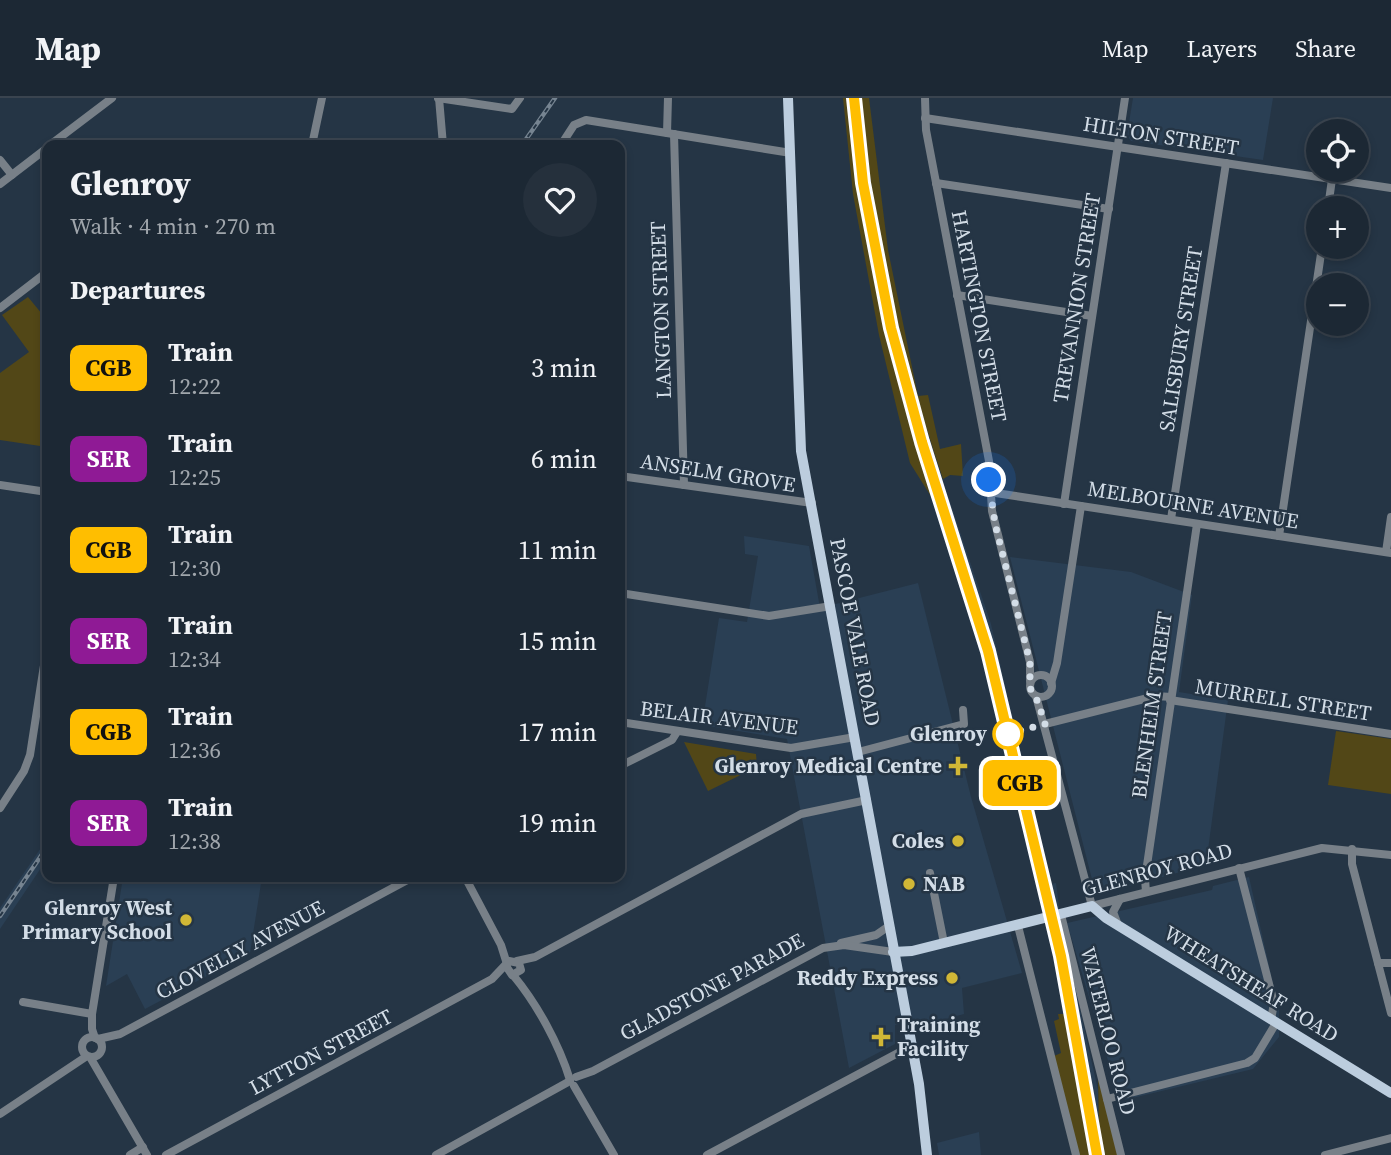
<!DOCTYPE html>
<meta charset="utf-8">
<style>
body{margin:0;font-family:"Source Serif 4",serif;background:#25303c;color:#f1f3f6;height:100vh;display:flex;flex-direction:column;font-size:26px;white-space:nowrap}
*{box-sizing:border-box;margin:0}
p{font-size:23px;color:#a0a6ac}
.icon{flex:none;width:38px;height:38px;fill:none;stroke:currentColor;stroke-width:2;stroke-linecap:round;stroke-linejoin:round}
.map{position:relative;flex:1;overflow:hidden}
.drawer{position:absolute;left:42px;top:42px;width:583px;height:742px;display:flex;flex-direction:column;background:#1c2834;border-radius:14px;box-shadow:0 4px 10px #0003,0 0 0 2px #3a444f}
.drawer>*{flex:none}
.badge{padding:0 14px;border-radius:10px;font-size:24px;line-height:46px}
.tools{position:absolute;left:1306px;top:21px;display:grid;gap:14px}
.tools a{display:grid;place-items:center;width:63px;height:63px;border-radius:50%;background:#1c2834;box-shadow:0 4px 10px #0003,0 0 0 2px #3a444f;font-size:35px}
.you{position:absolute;width:35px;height:35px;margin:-18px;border:5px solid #fff;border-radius:50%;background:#1a73e8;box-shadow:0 0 0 10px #1a73e833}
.map>.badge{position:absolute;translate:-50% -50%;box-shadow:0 0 0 4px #fff}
h2{padding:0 28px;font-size:26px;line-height:63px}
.round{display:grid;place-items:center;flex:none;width:74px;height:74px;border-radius:37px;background:#25303c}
.overview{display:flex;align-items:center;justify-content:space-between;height:119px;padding:0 28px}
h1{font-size:33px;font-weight:700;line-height:52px}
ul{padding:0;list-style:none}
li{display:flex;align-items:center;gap:21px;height:91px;padding:0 28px}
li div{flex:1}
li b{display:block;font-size:26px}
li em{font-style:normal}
li .badge{min-width:77px;font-weight:700;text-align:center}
header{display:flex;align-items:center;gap:42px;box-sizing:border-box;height:98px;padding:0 35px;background:#1c2834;border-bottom:2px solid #3a444f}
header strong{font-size:33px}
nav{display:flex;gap:38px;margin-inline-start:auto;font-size:24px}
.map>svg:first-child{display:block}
.built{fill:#2a3f54}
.green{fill:#524717}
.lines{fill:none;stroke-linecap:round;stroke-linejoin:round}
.minor{stroke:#788088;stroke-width:8}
.major{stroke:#bccdde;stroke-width:10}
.rail-casing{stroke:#768491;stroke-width:4.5}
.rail{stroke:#253545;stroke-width:2;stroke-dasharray:5;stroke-linecap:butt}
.line-casing{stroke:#fff;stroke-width:16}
.line{stroke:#ffbe00;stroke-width:10}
.walk{stroke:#d3dde7;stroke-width:7;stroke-dasharray:0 12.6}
.stop-dot{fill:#fff;stroke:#ffbe00;stroke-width:3.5}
.poi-dot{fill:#d1b736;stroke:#253545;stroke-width:2.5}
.labels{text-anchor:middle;stroke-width:5;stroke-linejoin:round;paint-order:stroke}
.street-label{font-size:21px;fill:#d3dde7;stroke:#253545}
.stop-label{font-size:21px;font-weight:bold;fill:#d3dde7;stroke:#253545;text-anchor:end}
.poi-label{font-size:21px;font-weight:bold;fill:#d3dde7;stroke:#253545;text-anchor:end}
</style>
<header>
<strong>Map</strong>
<nav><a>Map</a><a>Layers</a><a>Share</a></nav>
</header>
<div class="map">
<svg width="1391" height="1057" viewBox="0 0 1391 1057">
<rect width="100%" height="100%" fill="#253545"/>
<g class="built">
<path d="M851,0H861L870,81L885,171L918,309L991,526L1050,786L1056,785L1062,831L1098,992L1099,1030L1105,1057H1093L1090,1042L1063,880L1038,789L1043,788L1002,614L997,615L975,517L925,363L891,243L868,129Z"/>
<path d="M1133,0H1273L1263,62L1131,43L1127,37Z"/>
<path d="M744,438L809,448L820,510L918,485L971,699L1022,875L962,890L964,916L920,928L918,922L895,927V946L849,970L787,641L702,627L719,520L747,524L758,458L745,456Z"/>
<path d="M1010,459L1131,474L1192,497L1179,594L1228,602L1206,767L1096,797Z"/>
<path d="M47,741V761L0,831V810Z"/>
<path d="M123,779H262L250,855L145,911L127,876L106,888Z"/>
<path d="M1249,779L1279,912V939L1253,971L1120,1003L1067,825L1212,792L1213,788Z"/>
<path d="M979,1034L981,1057H939L937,1045Z"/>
</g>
<g class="green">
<path d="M843,0H851C865,140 895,275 940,408H937L910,365L879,237L853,96Z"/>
<path d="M861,0H869L888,152L918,298L928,297L940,351L961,346L963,378L950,377L943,381C901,257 873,131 861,0Z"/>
<path d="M28,199L47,222V349L0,342V275L29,254L2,217Z"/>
<path d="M1336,633L1391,641V696L1328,687Z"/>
<path d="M684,644L756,656L757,669L708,693Z"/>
<path d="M1049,831L1063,880L1093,1057H1079L1054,958L1061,955L1054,923L1059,921L1058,916H1064L1063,899Z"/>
<path d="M1098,979L1118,1057H1105L1099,1030Z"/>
</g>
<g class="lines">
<g class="minor">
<path d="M438,0L512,11L520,0"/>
<path d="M439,0L443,47"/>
<path d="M925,0L926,32L989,363L992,413L1030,564V583"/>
<path d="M925,20L1391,90"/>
<path d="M667,35L668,0"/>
<path d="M674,36L684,387"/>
<path d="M50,47L112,0"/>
<path d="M312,47L322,0"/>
<path d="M561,47L574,27L586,22L791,55"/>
<path d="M0,62L12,77"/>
<path d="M936,85L1109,111"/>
<path d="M0,86L47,50"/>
<path d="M1328,110L1332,81"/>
<path d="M957,197L1092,218"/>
<path d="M0,210L47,174"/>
<path d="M620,378L812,405"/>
<path d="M0,387L47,394"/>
<path d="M989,394L1391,455"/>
<path d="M1064,406L1125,0"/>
<path d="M1171,421L1226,65"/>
<path d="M1279,438L1322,149"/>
<path d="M1386,454L1391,419"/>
<path d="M620,495L769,518L831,508"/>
<circle cx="1041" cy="588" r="11"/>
<path d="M1051,585L1057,565L1081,408"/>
<path d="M1036,598L1092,808L1322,750L1391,757"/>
<path d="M1170,602L1391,636"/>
<path d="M620,624L791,650L855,639"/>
<path d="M1045,626L1156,598L1171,599"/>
<path d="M858,654L964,626L963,612"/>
<path d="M620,668L672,642L677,634"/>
<path d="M0,710L24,673L30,657L47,548"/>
<path d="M1352,751V766L1391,915"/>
<path d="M1239,770L1274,905L1271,922"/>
<path d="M930,775L944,845"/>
<path d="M465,779L501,847L507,866"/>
<path d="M1146,794L1145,781L1197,426"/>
<path d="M1061,817L1121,1057"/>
<path d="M1118,827L1113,814L1120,801"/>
<path d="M1018,828L1076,1057"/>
<path d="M841,845L876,837L889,828"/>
<path d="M517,863L535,859L801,716L867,702"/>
<path d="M1378,865H1391"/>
<path d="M513,877C537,906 559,946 570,982"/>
<path d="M23,904L92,916"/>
<circle cx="92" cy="949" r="10"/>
<path d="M95,940L92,931V916L114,779"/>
<path d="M98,941L120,936L413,779"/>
<path d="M90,959L147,1057"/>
<path d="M576,979L593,973L823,850L844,847L893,854"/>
<path d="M574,988L614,1057"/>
<path d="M1107,1001L1247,965L1255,960L1276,925"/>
<path d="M0,1016L87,958"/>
<path d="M130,1057L143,1049"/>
<path d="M166,1057L492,881L509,863L519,865L521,872L512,877L506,868"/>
<path d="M436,1057L570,983"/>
<path d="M707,1057L911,948"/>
<path d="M1325,1057L1391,1040"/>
</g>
<g class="major">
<path d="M788,0L801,353L919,986L927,1057"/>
<path d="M893,854L912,853L1092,808L1106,820L1391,995"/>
</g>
<defs>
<g id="rail">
<path d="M858,0L866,74L890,207L924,335L992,549L1067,863L1102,1057"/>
<path d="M522,47L555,0"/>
<path d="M0,818L47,749"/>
</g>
</defs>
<use href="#rail" class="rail-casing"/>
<use href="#rail" class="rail"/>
</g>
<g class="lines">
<defs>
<path id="line" d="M854,0L863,85L891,230L922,344L988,553L1061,858L1097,1057"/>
</defs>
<use href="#line" class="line-casing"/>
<use href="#line" class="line"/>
<path class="walk" d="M989,382L995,426L1030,564V590L1038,604L1045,626L1008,636"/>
</g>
<circle class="stop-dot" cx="1008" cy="636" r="14"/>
<g class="poi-dot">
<path d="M954.5 657.5h7v7h7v7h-7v7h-7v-7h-7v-7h7z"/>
<circle cx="958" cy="743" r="7"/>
<circle cx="909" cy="786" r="7"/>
<circle cx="186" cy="822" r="7"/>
<circle cx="952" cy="880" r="7"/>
<path d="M877.5 928.5h7v7h7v7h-7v7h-7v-7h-7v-7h7z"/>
</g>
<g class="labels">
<g class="street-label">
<text transform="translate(1161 38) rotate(9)" y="7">HILTON STREET</text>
<text transform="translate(1077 200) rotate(-81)" y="7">TREVANNION STREET</text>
<text transform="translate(661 212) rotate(-92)" y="7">LANGTON STREET</text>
<text transform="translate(979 218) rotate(79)" y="7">HARTINGTON STREET</text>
<text transform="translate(1181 241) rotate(-81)" y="7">SALISBURY STREET</text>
<text transform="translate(718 375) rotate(9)" y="7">ANSELM GROVE</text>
<text transform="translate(1193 407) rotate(9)" y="7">MELBOURNE AVENUE</text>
<text transform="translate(855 534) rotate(79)" y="7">PASCOE VALE ROAD</text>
<text transform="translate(1283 602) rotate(9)" y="7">MURRELL STREET</text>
<text transform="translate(1152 607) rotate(-82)" y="7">BLENHEIM STREET</text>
<text transform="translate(719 620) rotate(7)" y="7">BELAIR AVENUE</text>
<text transform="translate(1157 772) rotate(-15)" y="7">GLENROY ROAD</text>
<text transform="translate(240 852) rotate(-28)" y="7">CLOVELLY AVENUE</text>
<text transform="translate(1251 886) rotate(32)" y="7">WHEATSHEAF ROAD</text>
<text transform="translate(712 889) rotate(-28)" y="7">GLADSTONE PARADE</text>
<text transform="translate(1108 933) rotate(76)" y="7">WATERLOO ROAD</text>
<text transform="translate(321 954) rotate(-28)" y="7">LYTTON STREET</text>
</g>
<g class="stop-label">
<text x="987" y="643">Glenroy</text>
</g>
<g class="poi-label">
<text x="942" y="675">Glenroy Medical Centre</text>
<text x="944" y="750">Coles</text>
<text x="923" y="793" text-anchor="start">NAB</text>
<text x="172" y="817">Glenroy West<tspan x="172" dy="24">Primary School</tspan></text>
<text x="938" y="887">Reddy Express</text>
<text x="897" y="934" text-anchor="start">Training<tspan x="897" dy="24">Facility</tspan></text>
</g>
</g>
</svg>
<div class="tools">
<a><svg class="icon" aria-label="locate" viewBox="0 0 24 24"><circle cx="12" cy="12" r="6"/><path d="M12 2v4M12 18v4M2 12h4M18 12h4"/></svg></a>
<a>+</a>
<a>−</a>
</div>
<div class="you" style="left:989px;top:382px"></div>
<b class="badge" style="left:1020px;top:685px;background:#ffbe00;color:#111">CGB</b>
<section class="drawer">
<div class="overview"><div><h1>Glenroy</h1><p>Walk · 4 min · 270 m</p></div><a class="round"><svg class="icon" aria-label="heart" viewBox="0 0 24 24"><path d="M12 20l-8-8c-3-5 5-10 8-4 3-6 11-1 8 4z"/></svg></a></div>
<h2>Departures</h2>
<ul>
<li><span class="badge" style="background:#ffbe00;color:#111">CGB</span><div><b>Train</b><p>12:22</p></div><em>3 min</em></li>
<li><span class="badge" style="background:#8f1a95;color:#fff">SER</span><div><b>Train</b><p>12:25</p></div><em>6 min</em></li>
<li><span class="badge" style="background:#ffbe00;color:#111">CGB</span><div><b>Train</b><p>12:30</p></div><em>11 min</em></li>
<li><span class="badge" style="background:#8f1a95;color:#fff">SER</span><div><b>Train</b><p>12:34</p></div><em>15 min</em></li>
<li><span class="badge" style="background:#ffbe00;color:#111">CGB</span><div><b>Train</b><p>12:36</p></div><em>17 min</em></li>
<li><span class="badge" style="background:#8f1a95;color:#fff">SER</span><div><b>Train</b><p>12:38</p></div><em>19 min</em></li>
</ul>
</section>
</div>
